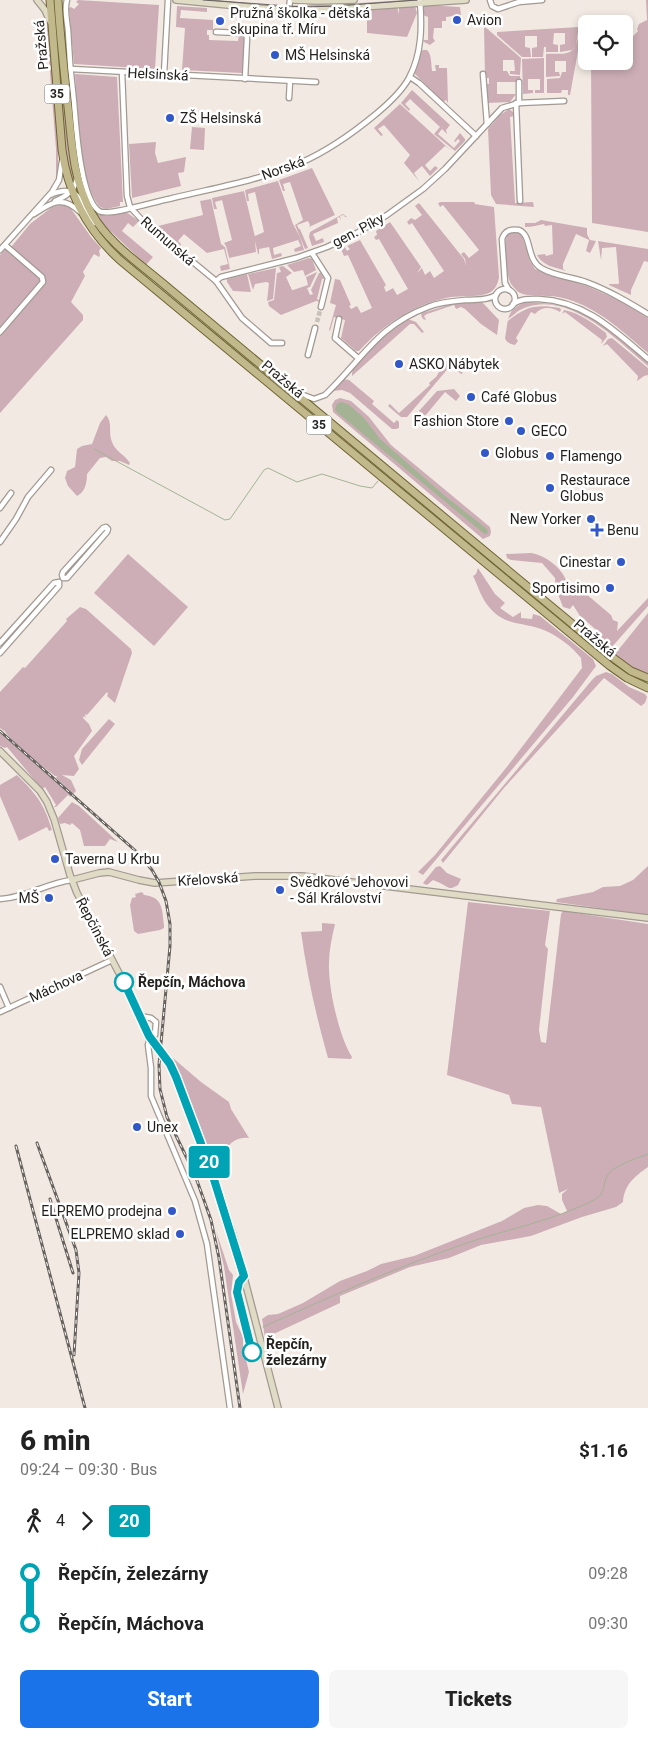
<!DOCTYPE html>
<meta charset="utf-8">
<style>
body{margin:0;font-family:Roboto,sans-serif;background:#f6f6f6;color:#222;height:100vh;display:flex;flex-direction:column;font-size:19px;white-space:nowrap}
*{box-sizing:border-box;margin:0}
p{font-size:16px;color:#767676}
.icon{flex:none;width:28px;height:28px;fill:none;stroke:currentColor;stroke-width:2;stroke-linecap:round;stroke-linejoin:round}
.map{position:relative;height:1408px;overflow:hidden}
.sheet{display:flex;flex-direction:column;background:#fff;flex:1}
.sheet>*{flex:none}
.badge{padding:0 10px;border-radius:4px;font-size:18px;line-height:32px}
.tools{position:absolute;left:578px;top:15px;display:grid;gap:10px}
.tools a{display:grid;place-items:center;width:55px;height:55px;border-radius:8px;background:#fff;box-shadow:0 2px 8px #0003;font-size:25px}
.map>.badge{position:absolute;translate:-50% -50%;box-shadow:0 0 0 2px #fff}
.legs{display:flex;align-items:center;gap:8px;height:55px;padding:0 20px;font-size:16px}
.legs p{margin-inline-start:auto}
.summary{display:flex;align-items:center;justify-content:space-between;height:85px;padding:0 20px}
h1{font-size:28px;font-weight:800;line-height:38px}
.cta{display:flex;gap:10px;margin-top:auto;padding:10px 20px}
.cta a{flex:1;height:58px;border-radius:8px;background:#1a73e8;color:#fff;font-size:20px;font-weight:800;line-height:58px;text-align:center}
.cta a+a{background:#f6f6f6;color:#222}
ul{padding:0 20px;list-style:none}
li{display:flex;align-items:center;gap:18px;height:50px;font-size:19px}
li i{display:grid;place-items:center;width:8px;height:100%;margin:0 6px;background:currentColor}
li i::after{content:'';width:12px;height:12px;margin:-6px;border:4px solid;border-radius:50%;background:#fff}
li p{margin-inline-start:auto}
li:first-child i{background:linear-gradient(#0000 50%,currentColor 0)}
li:last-child i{background:linear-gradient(currentColor 50%,#0000 0)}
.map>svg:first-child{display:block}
.green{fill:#cdaeb6}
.water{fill:#a3b394}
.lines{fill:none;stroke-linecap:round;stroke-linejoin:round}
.stream{stroke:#a3b394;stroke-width:1}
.street-tunnel{stroke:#c8c1ba;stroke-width:4.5;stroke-dasharray:4.5 2;stroke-linecap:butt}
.street-casing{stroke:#a19992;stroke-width:7}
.secondary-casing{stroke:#a19992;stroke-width:8}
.primary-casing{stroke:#6e6332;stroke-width:9}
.street{stroke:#fff;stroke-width:4.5}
.secondary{stroke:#e0dbc5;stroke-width:5.5}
.primary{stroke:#c1b88b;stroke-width:7}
.tram{stroke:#67625e;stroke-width:1}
.rail-casing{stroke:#67625e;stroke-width:3}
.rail{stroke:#fff;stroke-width:1;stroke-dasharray:4;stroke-linecap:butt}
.line-1-casing{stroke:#fff;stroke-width:11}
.line-1{stroke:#00a3b4;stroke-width:8}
.poi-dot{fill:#3258c8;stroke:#fff;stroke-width:2}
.stop-1-dot{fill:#fff;stroke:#00a3b4;stroke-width:2.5}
.labels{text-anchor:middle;stroke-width:5;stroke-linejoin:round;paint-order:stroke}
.shield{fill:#fff;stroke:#646260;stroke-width:1}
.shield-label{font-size:12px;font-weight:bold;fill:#211e1c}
.poi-label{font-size:14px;fill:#211e1c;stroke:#fff;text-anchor:start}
.street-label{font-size:14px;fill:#211e1c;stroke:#fff}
.stop-label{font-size:14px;font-weight:bold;fill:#211e1c;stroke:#fff;text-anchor:start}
</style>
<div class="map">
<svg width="648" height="1408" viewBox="0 0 648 1408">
<rect width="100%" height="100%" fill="#f2eae2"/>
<g class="green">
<path d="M78,0L159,5L155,69L74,64L69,8L71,7L74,9L79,4L76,2Z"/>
<path d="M646,0H648V232L592,223L591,61H624V46L638,31L637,29L639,24L647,20Z"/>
<path d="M53,2H54L63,101L74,178L71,180L66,156Z"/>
<path d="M424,5L460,7L461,15L446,17V21H442V28H434L433,38L435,41L430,45L424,42L423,40H428V17L423,15Z"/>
<path d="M38,6C44,10 48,21 49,28L58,141V168L56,182V149L46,23L44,15Z"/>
<path d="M177,6L207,8V12L181,10L180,18L213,20V30H207V35H209V40L238,41L239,34L243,36L245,39L242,73L182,70L185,28L176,27Z"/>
<path d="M415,6L417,13L407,37L367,33V18H360V10L397,7L399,14V7Z"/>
<path d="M484,26L521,58L520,75L510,74V71H515L514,60H503V71H507L510,76H520L521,82H497V94H516L510,102L487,103L486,84H489V78H485Z"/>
<path d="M579,27L576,45L572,50L560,52V45L565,44V33H554L553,44L558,45V52H546V47H544L543,57H532V48L537,47V36H525V47L530,48L531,57H522L497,35V32Z"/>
<path d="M579,34L580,40L570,95H568V90H562L561,93H547V79L560,78L562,72H566V61H555V72H559L560,76L546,77V54C566,53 574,58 579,34Z"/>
<path d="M423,50H427C432,55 431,65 432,71H436L435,65H439V68H447L448,103L446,100L443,102L415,74V69L421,51Z"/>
<path d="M544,58V93H535V90H540V79H528V90H533V93L523,94L522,59Z"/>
<path d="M75,74L117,77L123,202H120V206L106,209L100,207C77,180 78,110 75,74Z"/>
<path d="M412,90L450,125L446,130L447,134L442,129L438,134L454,148L460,141L458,139L455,142L454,141L460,133L465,139V141L455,151L434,134L440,127L410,99L405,104L410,109L409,111L401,103Z"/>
<path d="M400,104L447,147L452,151L445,146L425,165L430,171L435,166L438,168L430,176L422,166L414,173L419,181L404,163L410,155L384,125L378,129L383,135L381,136L374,128Z"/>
<path d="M509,109L513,112L514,116L510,117L515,203L533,202L534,207L496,204L491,195L488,129L500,115Z"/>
<path d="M192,127L205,128L204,150L190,149Z"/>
<path d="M156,142L155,153L158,163L186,157L184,172L178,173L181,186L132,198L129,144Z"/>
<path d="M312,168L335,215L309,227L310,225L308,221L297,225L299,229H300L308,248L305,249L295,225L303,220L290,182L283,184L285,191H283L279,180Z"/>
<path d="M81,177L91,204L99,214L107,216L126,212L139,221L133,227L128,223L122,231L153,257L146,265L104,225L93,209Z"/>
<path d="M278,181L293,224L300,237L304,250L295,252L294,249L301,246L298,240L273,248L274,255L281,253L282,256L272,259L269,247L259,249V254H258L255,241L256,252L229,258L231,265L226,246L224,243L232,240L222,200L215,202L217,209H214L212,198L244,191L255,237V236L264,232L255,192L248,194L249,201H247L245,190Z"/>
<path d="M211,199L221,244L225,247L230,269L221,271L220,266L228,264L224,249L207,253L184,234L178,241L181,244V246L158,226L203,215L200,201Z"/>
<path d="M441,202H474L475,204L494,207L499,277C498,284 495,290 489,293C480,297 461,296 451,297C414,304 384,324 359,351H356L341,338L345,320L334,317L330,331L329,330L336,305L330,303L335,279L340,280L351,305L349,306L351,309L357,306L361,313L372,308L348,255L344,256L341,249L345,247L347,251L350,249L347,246L360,240L386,285L384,287L386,292L393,288L397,295L408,289L379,239L376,240L374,237L377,235L376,231L390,222L421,267L417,273L422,268L425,275L430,271L434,278L444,271L412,223L409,225L407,222L411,218L415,220L422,215L415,206L419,203L464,259L466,266L465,259L461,254L464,252L469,258L479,250L443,205L440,207L438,203Z"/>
<path d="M63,204L69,206L91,237L101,248L99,251L100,255L99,257L94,254L83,272L85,276L71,302L83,315V320L0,413V255L6,248L12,246L30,224L52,207Z"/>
<path d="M343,214L347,217H345L344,215L340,216L341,220L339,217L337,218L338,223L313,234L316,241L323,238L324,242L312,246L309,237L310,232Z"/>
<path d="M541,220L587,228V234L590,240L596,241L590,253L586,251L589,240L576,234L563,264V269L566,271C554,267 543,266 537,255L545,254L546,256L553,254L552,225L545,226L544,224C538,225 532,227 525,227V223H535Z"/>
<path d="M514,232L520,233L522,236L530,261L535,269L587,286L620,301L648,318V353C624,333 603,312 573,301C565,298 556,296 547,296C537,295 525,297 517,291C515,288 511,285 510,282C506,272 502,244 508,234Z"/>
<path d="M598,241L648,249V262L644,261L631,290V295L609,285V284H618L619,283L616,247L602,248L601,260Z"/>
<path d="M309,258L312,259L316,270L305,276L303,270L294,272L287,265Z"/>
<path d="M283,266L292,273L286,277L292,290H293L308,285L306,277L317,272L310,287L307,288L310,295L313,294L311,290L319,273H321L324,279H322L317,299L320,301V302L316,301L281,315L269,306L268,302L274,300L277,273L281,272L279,267Z"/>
<path d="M276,268L273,299L267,301L269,283L266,282L255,284L253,290L248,274Z"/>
<path d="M247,274L251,292L233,291L227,282V279Z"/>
<path d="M466,302H482L499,320L497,335L481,324L465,309L461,307L456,309L454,305L427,314L424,316L426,320L423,319L421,315L422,313L452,304Z"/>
<path d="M526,302C586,303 605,326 648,362V366C618,341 571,292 527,307C519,309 514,315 508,319V321C526,306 536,304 560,308L561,310L560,312C551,307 542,306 535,314L531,312L516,338L518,341L515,345C510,344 506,342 505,338C509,319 505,310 526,302Z"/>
<path d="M564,310C580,313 594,324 606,333L607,337L601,344L602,340L565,312L562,314Z"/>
<path d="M408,319L416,322L424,332L422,333L414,324H410L352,376C350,360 395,328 408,319Z"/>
<path d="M612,338L648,368V375L644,376L637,381L638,376L607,344L603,346L608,339Z"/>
<path d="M446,361L463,373L461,374L451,365L407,417H401L388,406L390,404L399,413L430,385L429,383L436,377Z"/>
<path d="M343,379L349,380L374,401L372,404L394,423L397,420L399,422V428L396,429H392L350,393L342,390L333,391Z"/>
<path d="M454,389L460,396L456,401L445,392L425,416L419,411L437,391Z"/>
<path d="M340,398L351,401L369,417L391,445L490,527L491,532L490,536L483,539L333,412L332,405L335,400Z"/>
<path d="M106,415C113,422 108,433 112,442C115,451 125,455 130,463L129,465L120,461H112L106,457L100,458L87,474C87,483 85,492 77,496L68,486L65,478L67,471L75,467L77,449L82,446L92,444L100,423Z"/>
<path d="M530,553C544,554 566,570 567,585L574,590L576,589L580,590L582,593H585L611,615L613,620L618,622L617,631L648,598V606L611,648L603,643L600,633L580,616L573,605L570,609L563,607L556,589L555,578L542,563L511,560L507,558L506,554Z"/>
<path d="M128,554L188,607L154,646L94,593Z"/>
<path d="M478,568L495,594L505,603L500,608L513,617L521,612V618L532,619L533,614L540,616L593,659L596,666L573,697L423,875L418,872L435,855L506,768L582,668L581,658C571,646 556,634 541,629C520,622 505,626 489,607C481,598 478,586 473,576L476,574Z"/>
<path d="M80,607L86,609L131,649L132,653L115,703L107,696L108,694L107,692L87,715L85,714L86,718L84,716L83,718L89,724L92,731L74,756L79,769L74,776L62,775L71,780L76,791L73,794L56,778L57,776H55C43,767 10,741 4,730V731L0,728V692L23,667L25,668L67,621L66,619Z"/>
<path d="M648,613V674L634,669L615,654Z"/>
<path d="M606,672L612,674L629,687L645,694L647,697L645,703L641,706L604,678L504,788L443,863L441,860L592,680L596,676Z"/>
<path d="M109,719L115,724L82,765L79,760L82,749Z"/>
<path d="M0,733L71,795V797L68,795L56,807H54L56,805L45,787L42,789L7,747L5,748L0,746Z"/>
<path d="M17,775C36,794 44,803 52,830L49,831L47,827L19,841L0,796V785Z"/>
<path d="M72,802L79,806L118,842L110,839L105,846H84L80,830L72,823L70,825L65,823L60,824L58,818Z"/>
<path d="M440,866L447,873L461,879L458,885C448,891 449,887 440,883C438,882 435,881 433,880L427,885L424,884L423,883L436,867Z"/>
<path d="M648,866V915L556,902L557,899L593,892L603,887L620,886L633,880Z"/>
<path d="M142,892L144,895C163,897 162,909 164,925V928L160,930L138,934L134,931L130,905L132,898L136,897L135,894Z"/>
<path d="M468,902L550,911L545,945L548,949L539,1030L541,1042L546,1043L561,914L563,911L648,924V1167C635,1176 624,1185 623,1202L616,1207L582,1217L531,1236L481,1245L449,1258L410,1267L340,1296V1303L265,1338L262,1319L268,1315L278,1314L303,1303L340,1281L367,1271L381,1264L414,1256L502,1221L524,1208L538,1205L547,1206L561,1214L567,1211L562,1200V1194L568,1189L559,1193L541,1107L512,1104L509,1095L447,1075Z"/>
<path d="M322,923L335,924C332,937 329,950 329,963C328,987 339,1037 352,1057L351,1059L328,1058C316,1016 307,975 301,932L322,931Z"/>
<path d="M173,1058L201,1082L229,1102L231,1109L249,1138C229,1136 228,1152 212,1161Z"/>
<path d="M216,1231L229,1270L233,1275L231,1294L236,1322L243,1337V1347L249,1372L243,1394L224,1267Z"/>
</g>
<path class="water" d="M341,402L348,404L364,418L380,439L445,496L487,529L488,533L485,534L482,532L339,414L335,410C336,405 337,403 341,402Z"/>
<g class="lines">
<g class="stream">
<path d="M94,449L225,520L230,519L264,470L268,468L297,482L322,474L360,486L372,488L378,481"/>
<path d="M263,1327C329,1297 395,1268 464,1244C507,1229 553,1221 594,1200C608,1193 601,1181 610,1172C619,1164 637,1158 648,1154"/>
</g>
<path class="street-tunnel" d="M317,322L321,307"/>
<defs>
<g id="street">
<path d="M67,0C64,9 67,21 68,30C69,54 71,78 74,102C76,124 80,198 99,211C108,217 156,201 169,199C213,188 258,181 300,163C328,151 353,133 376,114C388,104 402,91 409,78C422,53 422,27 420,0"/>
<path d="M490,0L492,6L498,9L519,2L542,0"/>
<path d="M289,9L290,0"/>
<path d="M216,32L241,33L246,34L247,38L245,79"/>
<path d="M71,69L316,82"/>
<path d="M122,72L127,196L130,207L142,220L216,281L242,318L271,343H282"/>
<path d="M164,74L168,0"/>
<path d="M483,74L487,124"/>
<path d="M410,77L419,83L476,136"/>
<path d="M519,82V103"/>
<path d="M289,98L290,81"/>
<path d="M516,103L520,201"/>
<path d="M50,195C80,182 80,203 94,223"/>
<path d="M55,201C67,196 74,191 77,179"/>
<path d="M34,214C52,202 63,195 80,212"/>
<path d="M0,250L52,192L59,180L62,161"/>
<path d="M312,253L328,278L321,307"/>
<path d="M216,281L221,277L296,258L327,247L357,233L387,215L423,189L445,169L502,108L519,103L564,101"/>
<circle cx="505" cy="299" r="10"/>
<path d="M509,290L505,283L502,239C505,230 511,229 519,230C532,235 526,259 541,268C554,276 572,277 586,282C608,290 628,302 648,314"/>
<path d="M513,304C522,298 530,299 539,299C585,301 615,331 648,359"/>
<path d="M339,319L335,338L358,358"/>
<path d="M0,332L43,282L42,277L5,245"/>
<path d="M308,355L315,328"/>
<path d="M298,393L314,399L325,395C362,360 377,326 428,307C440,302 454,301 466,300C476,299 487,301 496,295"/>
<path d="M0,508L11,493"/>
<path d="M106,527L108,529L107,532L67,578H63L62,575L63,572L103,528Z"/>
<path d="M0,542L16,519L28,497L51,470"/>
<path d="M0,643L54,583L59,582V586L0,653"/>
<path d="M0,899C25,898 47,883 72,880"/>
<path d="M0,987L9,1008"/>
<path d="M0,1012L112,960"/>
<path d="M140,1016L151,1018L156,1022L155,1035L149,1041L148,1045L151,1068V1096L195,1201L207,1244L230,1408"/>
</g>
<g id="secondary">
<path d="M37,0L45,10L50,21"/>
<path d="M176,0L279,10L332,9L466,0"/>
<path d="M294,0L317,1L354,0"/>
<path d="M0,751L40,791L47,802L54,819L70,875L77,893L130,994L149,1036L166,1059L176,1077L212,1173L233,1235L278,1408"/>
<path d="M72,880L99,873L109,872L139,880L155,883L255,876H302L648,918"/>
</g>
<g id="primary">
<path d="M50,0L62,150C68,194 87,230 120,260L610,666L627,678L648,688"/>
<path d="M58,0C60,36 64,71 68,107C72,144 73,181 92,214C108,242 136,261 160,281L612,657L631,671L648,678"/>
</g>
</defs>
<use href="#street" class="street-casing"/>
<use href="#secondary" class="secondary-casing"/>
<use href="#primary" class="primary-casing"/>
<use href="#street" class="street"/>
<use href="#secondary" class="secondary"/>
<use href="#primary" class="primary"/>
<path class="tram" d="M203,0L303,7L337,6L417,0"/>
<defs>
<g id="rail">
<path d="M0,731L138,853L152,870L159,882L166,901L170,924V946L159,1065L160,1089L167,1117L195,1175L211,1220L219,1258L240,1408"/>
<path d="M37,1143L76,1250L79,1273L74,1355"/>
<path d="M16,1146L85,1408"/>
<path d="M50,1199L73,1273"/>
</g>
</defs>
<use href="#rail" class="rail-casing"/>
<use href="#rail" class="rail"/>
</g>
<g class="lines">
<defs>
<path id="line-1" d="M124,982L149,1036L170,1064L176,1077L212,1173L244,1276L239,1282L237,1292L252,1352"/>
</defs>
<use href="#line-1" class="line-1-casing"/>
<use href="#line-1" class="line-1"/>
</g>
<g class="poi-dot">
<circle cx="457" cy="20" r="5"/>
<circle cx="220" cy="21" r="5"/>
<circle cx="275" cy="55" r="5"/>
<circle cx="170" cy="118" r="5"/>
<circle cx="399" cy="364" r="5"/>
<circle cx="471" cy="397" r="5"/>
<circle cx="509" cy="421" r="5"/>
<circle cx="521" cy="431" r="5"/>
<circle cx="485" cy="453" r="5"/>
<circle cx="550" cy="456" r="5"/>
<circle cx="550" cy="488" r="5"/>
<circle cx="591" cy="519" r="5"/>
<path d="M594.5 522.5h5v5h5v5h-5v5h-5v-5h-5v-5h5z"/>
<circle cx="621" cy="562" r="5"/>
<circle cx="610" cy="588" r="5"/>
<circle cx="55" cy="859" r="5"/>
<circle cx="280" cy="890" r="5"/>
<circle cx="49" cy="898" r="5"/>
<circle cx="137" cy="1127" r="5"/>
<circle cx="172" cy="1211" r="5"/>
<circle cx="180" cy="1234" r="5"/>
</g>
<g class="stop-1-dot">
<circle cx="124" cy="982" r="9"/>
<circle cx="252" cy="1352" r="9"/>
</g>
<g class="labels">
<g class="shield">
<rect x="44.5" y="84.5" width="25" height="19" rx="4"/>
<rect x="306.5" y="415.5" width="25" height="19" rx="4"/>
</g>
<g class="shield-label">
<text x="57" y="98">35</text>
<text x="319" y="429">35</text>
</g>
<g class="poi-label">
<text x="230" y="18">Pružná školka - dětská<tspan x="230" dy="16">skupina tř. Míru</tspan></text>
<text x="467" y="25">Avion</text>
<text x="285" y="60">MŠ Helsinská</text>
<text x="180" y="123">ZŠ Helsinská</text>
<text x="409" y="369">ASKO Nábytek</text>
<text x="481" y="402">Café Globus</text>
<text x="499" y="426" text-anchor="end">Fashion Store</text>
<text x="531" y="436">GECO</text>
<text x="495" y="458">Globus</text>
<text x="560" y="461">Flamengo</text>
<text x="560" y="485">Restaurace<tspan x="560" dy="16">Globus</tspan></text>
<text x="581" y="524" text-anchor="end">New Yorker</text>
<text x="607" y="535">Benu</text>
<text x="611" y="567" text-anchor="end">Cinestar</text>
<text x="600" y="593" text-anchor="end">Sportisimo</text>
<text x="65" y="864">Taverna U Krbu</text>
<text x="290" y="887">Svědkové Jehovovi<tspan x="290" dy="16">- Sál Království</tspan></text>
<text x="39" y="903" text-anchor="end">MŠ</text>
<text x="147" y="1132">Unex</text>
<text x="162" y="1216" text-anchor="end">ELPREMO prodejna</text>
<text x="170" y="1239" text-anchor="end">ELPREMO sklad</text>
</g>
<g class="street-label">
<text transform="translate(41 45) rotate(-95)" y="5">Pražská</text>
<text transform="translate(158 74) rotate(3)" y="5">Helsinská</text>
<text transform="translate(283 168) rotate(-20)" y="5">Norská</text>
<text transform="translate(358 230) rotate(-28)" y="5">gen. Píky</text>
<text transform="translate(168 241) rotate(41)" y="5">Rumunská</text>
<text transform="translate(283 379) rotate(40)" y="5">Pražská</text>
<text transform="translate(595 638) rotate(40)" y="5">Pražská</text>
<text transform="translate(208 879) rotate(-4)" y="5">Křelovská</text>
<text transform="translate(95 927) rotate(62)" y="5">Řepčínská</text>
<text transform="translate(56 986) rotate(-25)" y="5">Máchova</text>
</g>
<g class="stop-label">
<text x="138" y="987">Řepčín, Máchova</text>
<text x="266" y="1349">Řepčín,<tspan x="266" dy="16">železárny</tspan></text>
</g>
</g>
</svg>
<div class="tools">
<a><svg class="icon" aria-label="locate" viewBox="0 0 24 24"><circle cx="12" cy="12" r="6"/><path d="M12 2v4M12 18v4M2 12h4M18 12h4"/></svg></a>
</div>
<b class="badge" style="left:209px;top:1162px;background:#00a3b4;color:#fff">20</b>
</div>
<section class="sheet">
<div class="summary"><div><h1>6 min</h1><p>09:24 – 09:30 · Bus</p></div><b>$1.16</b></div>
<div class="legs"><svg class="icon" aria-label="walk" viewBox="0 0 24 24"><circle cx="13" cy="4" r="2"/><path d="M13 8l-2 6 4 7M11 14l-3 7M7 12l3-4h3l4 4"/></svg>4<svg class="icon" aria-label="forward" viewBox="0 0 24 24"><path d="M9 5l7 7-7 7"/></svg><b class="badge" style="background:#00a3b4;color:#fff">20</b></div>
<ul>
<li><i style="color:#00a3b4"></i><b>Řepčín, železárny</b><p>09:28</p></li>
<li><i style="color:#00a3b4"></i><b>Řepčín, Máchova</b><p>09:30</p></li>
</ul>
<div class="cta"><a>Start</a><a>Tickets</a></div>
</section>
